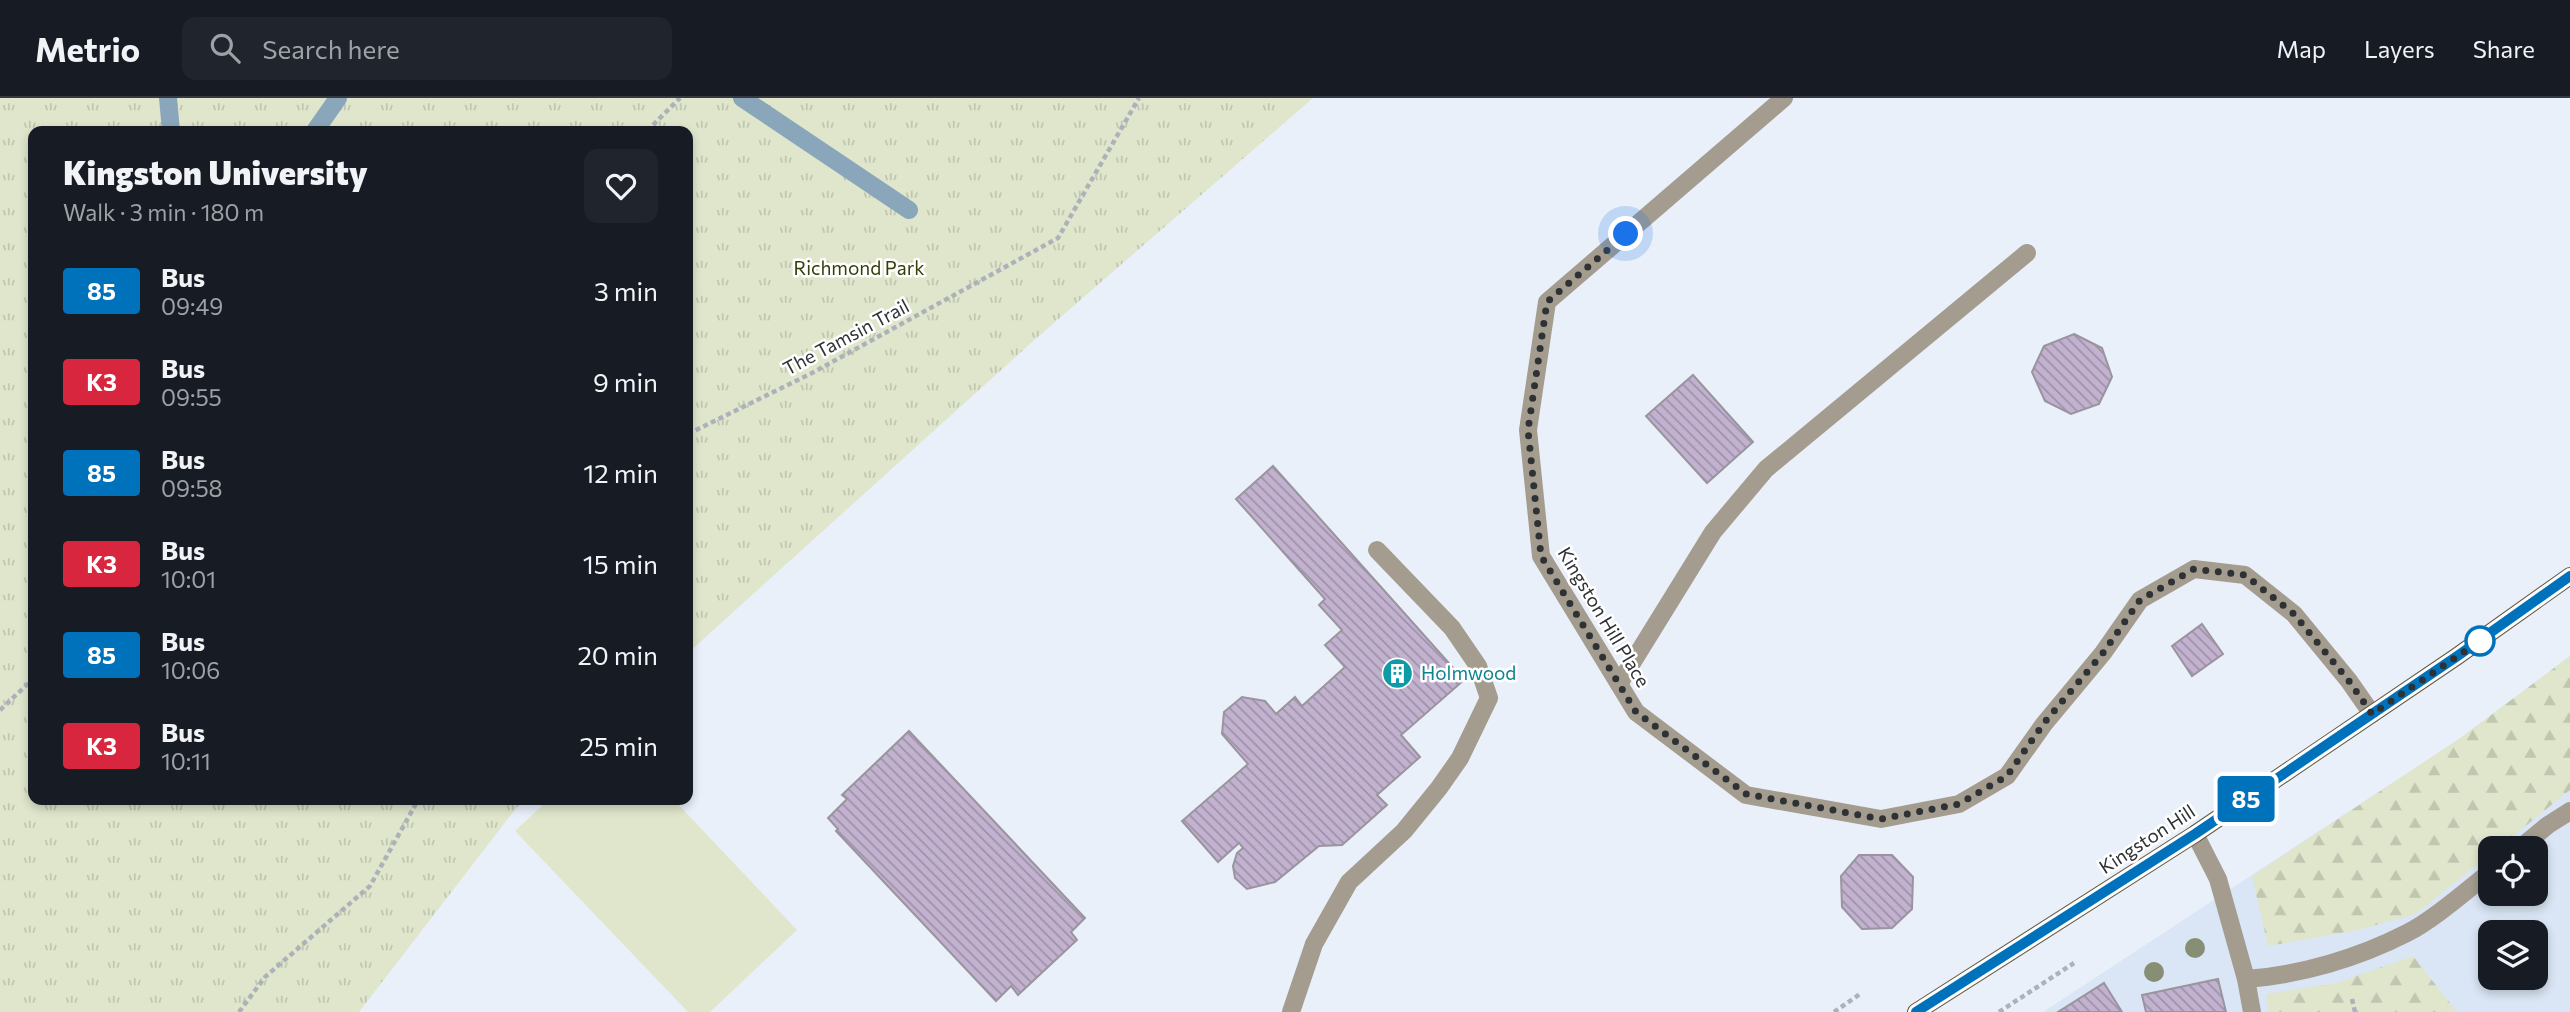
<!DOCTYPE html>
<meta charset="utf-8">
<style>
body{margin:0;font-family:Commissioner,sans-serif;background:#20242c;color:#f1f3f6;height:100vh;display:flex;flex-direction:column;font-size:26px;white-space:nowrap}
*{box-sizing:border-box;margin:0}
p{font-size:23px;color:#9ea1a6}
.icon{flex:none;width:38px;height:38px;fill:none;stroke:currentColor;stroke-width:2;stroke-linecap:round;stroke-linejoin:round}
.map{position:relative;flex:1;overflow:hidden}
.panel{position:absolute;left:28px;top:28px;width:665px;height:679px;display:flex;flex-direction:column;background:#171b24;border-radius:14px;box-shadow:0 4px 10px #0003}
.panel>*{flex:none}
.badge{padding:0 14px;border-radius:5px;font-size:24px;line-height:46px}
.buttons{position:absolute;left:2478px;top:738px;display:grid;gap:14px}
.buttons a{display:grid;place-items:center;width:70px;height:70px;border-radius:14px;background:#171b24;box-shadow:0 4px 10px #0003;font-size:35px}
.you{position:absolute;width:35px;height:35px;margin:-18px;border:5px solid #fff;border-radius:50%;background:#1a73e8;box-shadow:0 0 0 10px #1a73e833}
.map>.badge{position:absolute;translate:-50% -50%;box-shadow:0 0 0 4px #fff}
.round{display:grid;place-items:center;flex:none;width:74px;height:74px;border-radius:14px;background:#20242c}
.head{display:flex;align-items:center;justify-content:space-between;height:119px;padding:0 35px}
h1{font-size:33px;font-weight:800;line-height:52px}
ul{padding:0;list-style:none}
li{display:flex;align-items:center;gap:21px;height:91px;padding:0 35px}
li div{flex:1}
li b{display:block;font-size:26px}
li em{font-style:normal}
li .badge{min-width:77px;font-weight:700;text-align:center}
header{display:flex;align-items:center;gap:42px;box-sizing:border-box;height:98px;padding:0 35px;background:#171b24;border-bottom:2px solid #363941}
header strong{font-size:33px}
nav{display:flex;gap:38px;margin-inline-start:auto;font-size:24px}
.search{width:490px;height:63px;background:#20242c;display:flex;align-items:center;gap:18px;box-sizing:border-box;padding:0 24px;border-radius:14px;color:#9ea1a6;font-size:26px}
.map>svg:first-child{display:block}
.built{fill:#dae6f5;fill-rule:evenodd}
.forest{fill:url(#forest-firs)}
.park{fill:url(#park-tufts)}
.pitch{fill:#dfe6cc}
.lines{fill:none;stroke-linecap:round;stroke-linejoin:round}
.stream{stroke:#89a6ba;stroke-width:18}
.building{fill:url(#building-back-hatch);stroke:#99949d;stroke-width:2}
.path{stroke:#acb2b9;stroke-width:4.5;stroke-dasharray:5 3.5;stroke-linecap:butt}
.lane{stroke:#a39c8f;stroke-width:18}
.street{stroke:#a39c8f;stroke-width:18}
.primary{stroke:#645841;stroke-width:18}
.tree{fill:#868e74}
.line-casing{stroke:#fff;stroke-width:16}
.line{stroke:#0072bc;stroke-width:10}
.walk{stroke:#2f3235;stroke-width:7;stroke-dasharray:0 12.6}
.stop-dot{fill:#fff;stroke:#0072bc;stroke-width:3.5}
.labels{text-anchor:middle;stroke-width:5;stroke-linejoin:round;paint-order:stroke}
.park-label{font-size:19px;fill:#353e08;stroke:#fff}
.street-label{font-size:19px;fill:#2f3235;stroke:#fff}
.culture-label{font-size:19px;fill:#0d838f;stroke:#fff;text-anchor:start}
</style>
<header>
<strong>Metrio</strong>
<div class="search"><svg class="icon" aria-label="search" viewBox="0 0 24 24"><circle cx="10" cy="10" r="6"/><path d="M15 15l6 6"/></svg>Search here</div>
<nav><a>Map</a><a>Layers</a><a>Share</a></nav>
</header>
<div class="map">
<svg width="2570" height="914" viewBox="0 0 2570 914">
<defs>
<pattern id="forest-firs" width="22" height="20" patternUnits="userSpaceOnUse" patternTransform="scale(1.75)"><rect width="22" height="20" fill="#dfe6cc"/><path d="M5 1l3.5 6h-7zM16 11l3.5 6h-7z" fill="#c0c6b0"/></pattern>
<pattern id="park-tufts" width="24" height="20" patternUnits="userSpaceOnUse" patternTransform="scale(1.75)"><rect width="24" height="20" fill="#dfe6cc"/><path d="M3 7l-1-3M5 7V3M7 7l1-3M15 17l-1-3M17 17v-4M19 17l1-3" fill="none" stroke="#c0c6b0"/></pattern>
<pattern id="building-back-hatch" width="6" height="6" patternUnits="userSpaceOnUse" patternTransform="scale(1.75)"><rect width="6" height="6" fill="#c2b2cf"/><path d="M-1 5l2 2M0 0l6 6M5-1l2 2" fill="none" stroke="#9e91a9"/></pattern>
</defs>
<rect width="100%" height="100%" fill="#e9f0f9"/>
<path class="built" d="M2570,558V914H2043L2459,641ZM2490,751H2536V796H2490ZM2490,835H2536V880H2490Z"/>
<g class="forest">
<path d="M2570,558V692L2497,751H2490V756L2416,816L2358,832L2268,848L2252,778L2459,641Z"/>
<path d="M2413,858L2457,914H2269L2266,896L2336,885Z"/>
</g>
<path class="park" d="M0,0H1313L1032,244L688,555V33H33V702H525L517,709L359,914H0Z"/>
<path class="pitch" d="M548,702H674L797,832L710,914H688L515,733Z"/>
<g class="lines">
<g class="stream">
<path d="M168,0L171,33"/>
<path d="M742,0L909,112"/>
<path d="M315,33L338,0"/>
</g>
</g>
<g class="building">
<path d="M2074,236L2102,250L2112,279L2099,306L2071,316L2045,303L2032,274L2044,248Z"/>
<path d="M1693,277L1753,344L1707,385L1646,318Z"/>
<path d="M1273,368L1464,582L1401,637L1420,659L1377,697L1387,707L1342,747L1319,748L1275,784L1247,791L1235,780L1233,768L1237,755L1243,750L1239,745L1218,764L1182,723L1248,666L1222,636L1224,614L1242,599L1265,603L1276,616L1295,599L1302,608L1345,569L1325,547L1342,532L1319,507L1325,501L1236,401Z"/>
<path d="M2202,526L2223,556L2192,578L2172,548Z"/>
<path d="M909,633L1085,820L1071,834L1077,842L1018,897L1011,888L996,903L836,733L838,731L828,720L847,701L842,697Z"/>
<path d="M1859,757H1892L1913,779L1912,811L1892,830L1862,831L1842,809L1841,778Z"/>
<path d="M2218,881L2226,914H2146L2142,897Z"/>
<path d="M2104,885L2122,914H2058Z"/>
</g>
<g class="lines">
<g class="path">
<path d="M647,33L680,0"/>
<path d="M688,336L812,275L1058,140L1139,0"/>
<path d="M0,612L33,581"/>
<path d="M2352,901L2355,914"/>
<path d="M239,914L265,879L370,788L418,702"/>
<path d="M1834,914L1860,896"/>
<path d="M1999,914L2074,865"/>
</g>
<g class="lane">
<path d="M1784,0L1547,204L1528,332L1541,458L1636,614L1746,697L1881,721L1959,706L2007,678L2044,626L2103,555L2140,502L2194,471L2245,477L2294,516L2349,583L2372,616"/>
<path d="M1619,586L1713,434L1766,371L2027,155"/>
<path d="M1291,914L1314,846L1349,784L1404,733L1439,690L1460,660L1489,600L1478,568L1452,530L1377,452"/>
</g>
<g class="street">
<path d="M2195,736L2218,781L2246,881L2252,914"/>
<path d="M2519,751L2548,727L2570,713"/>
<path d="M2246,881C2301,877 2358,860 2407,835C2433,822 2467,792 2490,774"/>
</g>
<path class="primary" d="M1916,914L2195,736L2456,559L2570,478"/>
</g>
<g class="tree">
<circle cx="2195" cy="850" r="10"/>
<circle cx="2154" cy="874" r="10"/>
</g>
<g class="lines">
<defs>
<path id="line" d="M1916,914L2195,736L2456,559L2570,478"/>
</defs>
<use href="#line" class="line-casing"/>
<use href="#line" class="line"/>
<path class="walk" d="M1626,136L1547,204L1528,332L1541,458L1636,614L1746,696L1881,721L1959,706L2007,678L2044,625L2103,555L2140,502L2194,471L2245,477L2294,516L2349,583L2372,616L2480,543"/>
</g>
<defs>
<symbol id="building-disc" viewBox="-11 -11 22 22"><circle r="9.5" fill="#0f9aa8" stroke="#fff"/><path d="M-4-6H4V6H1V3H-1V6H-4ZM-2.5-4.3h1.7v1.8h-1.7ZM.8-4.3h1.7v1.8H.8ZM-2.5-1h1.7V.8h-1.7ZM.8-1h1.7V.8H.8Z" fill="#fff"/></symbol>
</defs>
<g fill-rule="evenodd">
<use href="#building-disc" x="1380" y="558" width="35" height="35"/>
</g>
<circle class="stop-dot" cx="2480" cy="543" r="14"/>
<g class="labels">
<g class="park-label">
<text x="859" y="177">Richmond Park</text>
</g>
<g class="street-label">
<text transform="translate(846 239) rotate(-28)" y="7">The Tamsin Trail</text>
<text transform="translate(1604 519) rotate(59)" y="7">Kingston Hill Place</text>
<text transform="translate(2147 741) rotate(-33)" y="7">Kingston Hill</text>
</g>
<g class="culture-label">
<text x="1421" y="582">Holmwood</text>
</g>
</g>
</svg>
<div class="buttons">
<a><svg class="icon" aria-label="locate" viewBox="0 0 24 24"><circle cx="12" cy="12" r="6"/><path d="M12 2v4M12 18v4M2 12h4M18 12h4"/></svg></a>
<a><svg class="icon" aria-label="layers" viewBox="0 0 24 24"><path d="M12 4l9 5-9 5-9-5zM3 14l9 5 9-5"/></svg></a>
</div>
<div class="you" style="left:1626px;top:136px"></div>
<b class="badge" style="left:2246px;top:701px;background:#0072bc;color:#fff">85</b>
<section class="panel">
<div class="head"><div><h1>Kingston University</h1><p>Walk · 3 min · 180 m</p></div><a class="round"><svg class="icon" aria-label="heart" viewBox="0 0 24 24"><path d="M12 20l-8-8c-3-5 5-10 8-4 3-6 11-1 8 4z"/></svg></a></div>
<ul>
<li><span class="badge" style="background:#0072bc;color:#fff">85</span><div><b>Bus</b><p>09:49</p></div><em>3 min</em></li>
<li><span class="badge" style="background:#d7263d;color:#fff">K3</span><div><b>Bus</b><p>09:55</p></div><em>9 min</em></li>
<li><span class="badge" style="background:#0072bc;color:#fff">85</span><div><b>Bus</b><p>09:58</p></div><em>12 min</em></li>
<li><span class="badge" style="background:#d7263d;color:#fff">K3</span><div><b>Bus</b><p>10:01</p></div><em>15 min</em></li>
<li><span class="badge" style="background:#0072bc;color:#fff">85</span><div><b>Bus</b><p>10:06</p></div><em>20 min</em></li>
<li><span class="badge" style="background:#d7263d;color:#fff">K3</span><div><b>Bus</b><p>10:11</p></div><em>25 min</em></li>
</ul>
</section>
</div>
